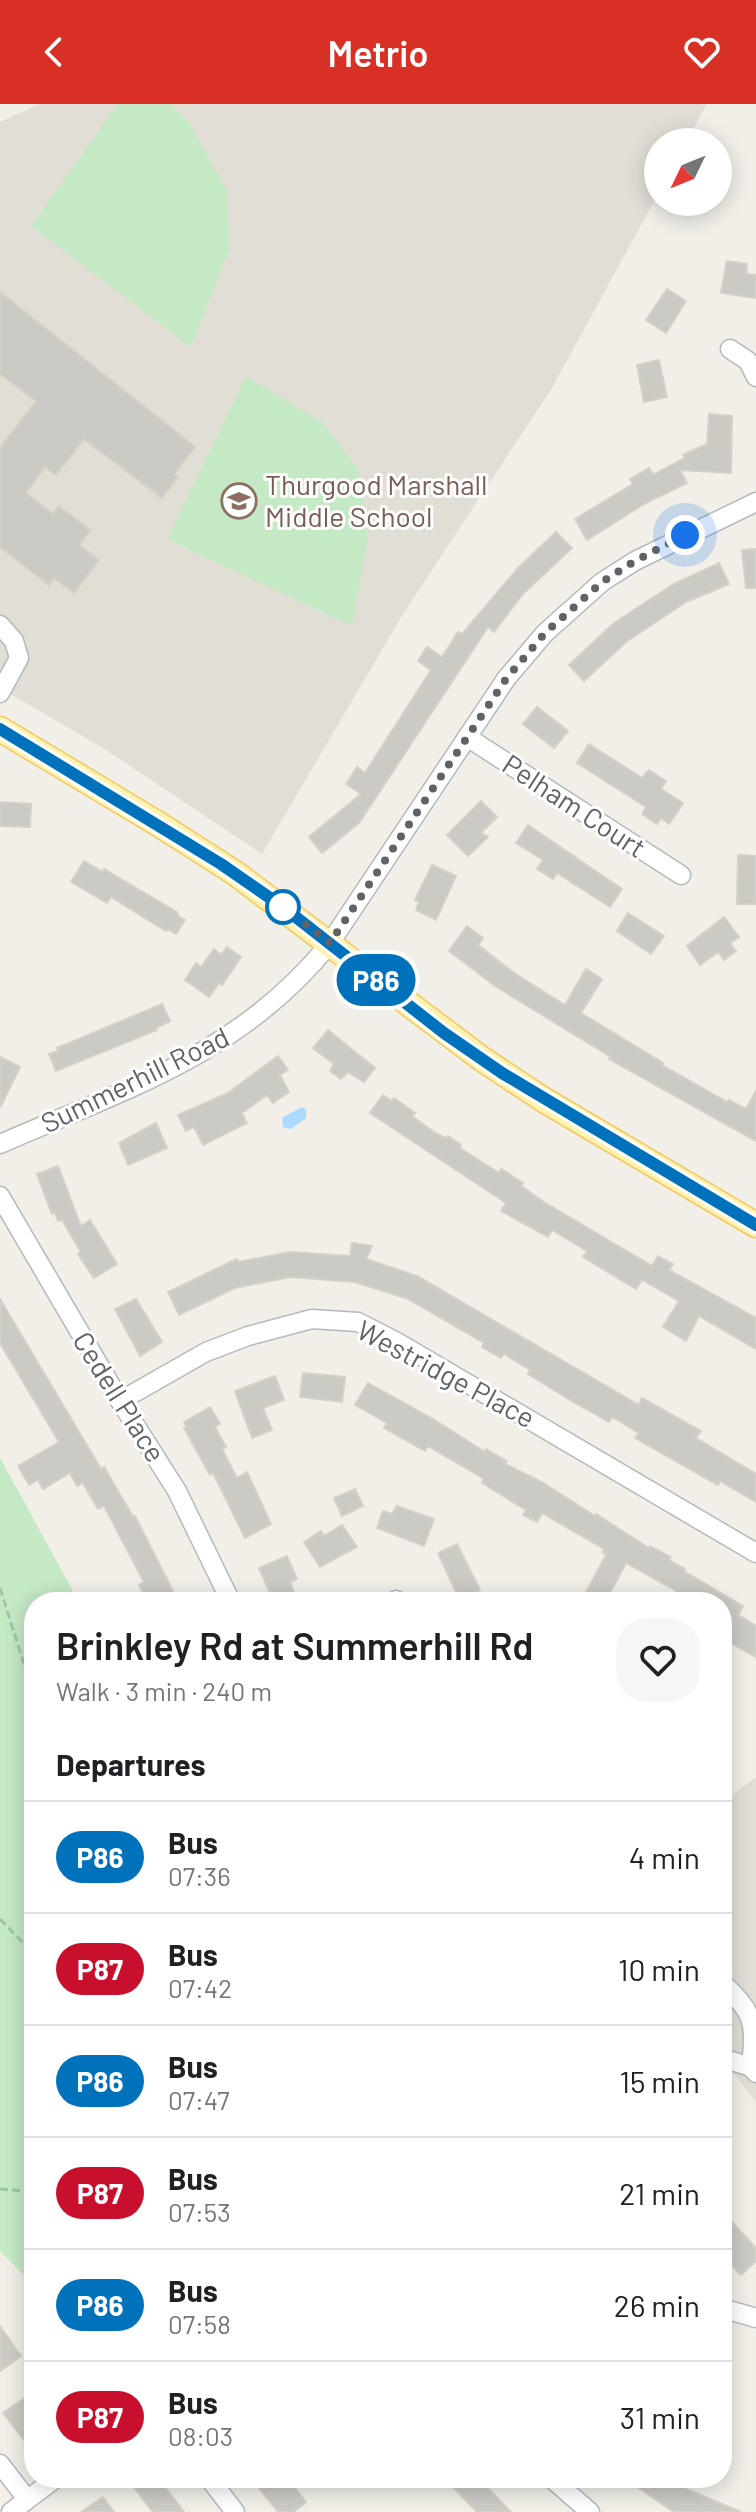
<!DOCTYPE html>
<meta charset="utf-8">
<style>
body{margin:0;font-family:Barlow,sans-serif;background:#f6f6f6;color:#202124;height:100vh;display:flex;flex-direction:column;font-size:30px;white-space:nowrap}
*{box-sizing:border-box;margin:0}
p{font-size:26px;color:#757577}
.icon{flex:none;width:44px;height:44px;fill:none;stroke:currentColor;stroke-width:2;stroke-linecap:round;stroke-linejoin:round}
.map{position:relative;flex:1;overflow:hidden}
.drawer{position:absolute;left:24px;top:1488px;width:708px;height:896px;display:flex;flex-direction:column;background:#fff;border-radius:32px;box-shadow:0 4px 20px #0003}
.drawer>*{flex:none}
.badge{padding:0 16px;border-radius:26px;font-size:28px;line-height:52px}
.needle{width:52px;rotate:227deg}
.fabs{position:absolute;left:644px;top:24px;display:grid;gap:16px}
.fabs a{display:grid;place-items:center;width:88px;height:88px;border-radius:50%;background:#fff;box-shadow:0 4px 20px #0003;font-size:40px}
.you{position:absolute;width:40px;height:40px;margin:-20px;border:6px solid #fff;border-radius:50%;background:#1a73e8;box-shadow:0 0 0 12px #1a73e833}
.map>.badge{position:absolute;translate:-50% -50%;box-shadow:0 0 0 4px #fff}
h2{padding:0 32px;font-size:30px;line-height:72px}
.round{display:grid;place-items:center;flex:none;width:84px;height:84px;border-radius:32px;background:#f6f6f6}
.overview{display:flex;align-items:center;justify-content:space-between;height:136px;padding:0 32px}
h1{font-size:38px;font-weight:600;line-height:60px}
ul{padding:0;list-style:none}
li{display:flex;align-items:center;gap:24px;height:112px;padding:0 32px;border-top:2px solid #e0e0e0}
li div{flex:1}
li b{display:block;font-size:30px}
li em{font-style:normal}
li .badge{min-width:88px;font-weight:700;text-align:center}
header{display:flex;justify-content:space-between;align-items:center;height:104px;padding:0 32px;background:#d93025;color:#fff;font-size:36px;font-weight:600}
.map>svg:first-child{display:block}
.education{fill:#e1ded6}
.green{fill:#c5e8c5}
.water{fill:#aadaff}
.building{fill:#cccac5;stroke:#d6d1c6;stroke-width:2}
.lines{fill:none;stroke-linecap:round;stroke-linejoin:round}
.minor-casing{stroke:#b5b8bc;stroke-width:21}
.major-casing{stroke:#f2c960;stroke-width:27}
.path{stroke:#9cc7a9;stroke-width:3;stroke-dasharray:8 4;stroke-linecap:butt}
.minor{stroke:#fff;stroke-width:18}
.major{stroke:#fff2af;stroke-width:24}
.line-casing{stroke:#fff;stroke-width:18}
.line{stroke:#0072bc;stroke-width:12}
.walk{stroke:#5f6368;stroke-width:8;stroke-dasharray:0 14.4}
.stop-dot{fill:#fff;stroke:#0072bc;stroke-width:4}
.labels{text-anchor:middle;stroke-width:6;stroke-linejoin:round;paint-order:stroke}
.education-label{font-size:28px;fill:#785e54;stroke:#fff;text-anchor:start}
.street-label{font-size:28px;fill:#5f6368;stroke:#fff}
</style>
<header><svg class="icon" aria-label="back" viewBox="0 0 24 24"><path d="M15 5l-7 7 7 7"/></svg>Metrio<svg class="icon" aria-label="heart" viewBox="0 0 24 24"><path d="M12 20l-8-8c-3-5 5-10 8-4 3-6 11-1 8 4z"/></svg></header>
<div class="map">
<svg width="756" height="2408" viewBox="0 0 756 2408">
<rect width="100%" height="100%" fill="#f1efe8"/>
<g class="education">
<path d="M40,0H707L686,38H658V90L552,284L403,510L262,750L103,644L0,584V18Z"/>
<path d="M756,1673V1998L722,1954V1699Z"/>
</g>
<g class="green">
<path d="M118,0H171L188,17L228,88L229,146L191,243L31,122Z"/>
<path d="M246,272L322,318L359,366L368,434L352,522L167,435Z"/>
<path d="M0,1354L79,1498H34V2181L0,2147Z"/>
</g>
<path class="water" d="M302,1003L306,1006V1014L291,1025L283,1023L282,1014Z"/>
<g class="building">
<path d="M727,157L747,160L746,170L756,171V194L721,189Z"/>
<path d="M667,185L686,197L666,229L646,216Z"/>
<path d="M0,188L195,343L174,370L178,373L162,394L84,335L56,371L45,363L26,389L53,410L59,402L90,426L79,441L99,456L74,489L54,474L49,481L0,443V344L36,297L0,270Z"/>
<path d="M659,256L667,293L644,298L637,261Z"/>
<path d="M709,310L732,312L731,369L680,366L687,379L644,400L587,436L575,415L633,380L630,375L649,364L653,371L685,354L683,351L707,340Z"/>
<path d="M556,428L572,444L523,490L494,528L488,523L359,719L322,749L309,733L361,690L346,680L357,663L365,669L431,566L418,557L427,543L442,553L458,528L462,530L518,464Z"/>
<path d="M756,445V484H746L742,446Z"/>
<path d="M719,459L729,480L686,498L626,538L584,577L569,561L614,519L674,480Z"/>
<path d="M537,603L568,627L554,644L523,620Z"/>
<path d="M589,640L642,674L649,666L666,677L661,685L683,699L669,720L661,714L657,720L642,710L646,703L577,659Z"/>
<path d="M481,697L497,713L481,729L488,733L468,752L447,731Z"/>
<path d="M0,698L31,700L30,723L0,722Z"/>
<path d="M528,721L622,785L610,803L557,769L553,775L537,765L543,756L516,739Z"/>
<path d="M738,751L756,752V800H737Z"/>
<path d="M84,757L103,768L104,765L178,809L177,811L185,816L176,830L167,825L166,827L111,793L107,799L71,778Z"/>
<path d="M432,761L456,772L436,816L416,806L419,798L415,796Z"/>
<path d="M628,809L664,832L651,850L617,827Z"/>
<path d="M724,813L739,833L730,839L736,847L724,856L718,848L700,861L687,842Z"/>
<path d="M467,822L483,834L478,841L514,869L565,901L586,865L602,875L581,909L663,959L662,961L727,998L729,996L746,1005L756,987V1037L609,955L611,953L495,882L449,847Z"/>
<path d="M227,843L241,853L222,881L219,879L209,893L185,876L196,859L201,863L214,845L221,851Z"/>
<path d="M162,900L170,917L156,924L157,926L56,967L49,950L58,947L57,944Z"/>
<path d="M328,926L375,964L364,978L348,968L341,975L330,967L334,960L313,944Z"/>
<path d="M278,952L288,966L280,971L289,988L273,999L267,991L242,1009L247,1019L203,1041L194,1023L186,1027L178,1011L228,989Z"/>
<path d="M0,953L20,963L0,1004Z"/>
<path d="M383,991L392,997L394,994L415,1009L412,1012L435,1029L446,1034L448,1032L461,1041L460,1044L485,1060L499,1069L501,1065L523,1079L521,1082L544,1098L652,1162L658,1152L673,1160L669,1166L756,1214V1245L699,1212L686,1237L663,1223L679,1197L642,1176L636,1185L583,1153L587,1147L552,1126L548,1133L501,1107L506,1099L370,1009Z"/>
<path d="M156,1019L167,1044L128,1061L119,1039Z"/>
<path d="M58,1062L81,1122L90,1116L117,1160L94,1174L78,1150L81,1148L62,1116L58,1117L55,1109L52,1110L37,1070Z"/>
<path d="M352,1139L372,1142L366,1155L417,1172L639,1301L642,1294L701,1327L696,1334L756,1370V1398L720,1377L718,1381L635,1334L639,1329L612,1313L609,1318L570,1296L528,1270L530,1266L504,1250L501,1254L482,1243L484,1239L408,1195L355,1178L290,1173L235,1184L179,1211L168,1188L237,1155L238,1158L290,1148L350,1152Z"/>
<path d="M0,1195L101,1365L104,1363L133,1413L135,1412L173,1487L170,1488L175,1498H147L139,1481L144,1478L104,1402L98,1405L83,1379L77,1382L70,1369L43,1385L38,1376L29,1381L18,1362L59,1338L0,1239Z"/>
<path d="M136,1195L162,1238L140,1252L115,1205Z"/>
<path d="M303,1269L345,1273L342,1298L300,1293Z"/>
<path d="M275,1272L284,1296L263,1304L272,1326L252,1334L235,1287Z"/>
<path d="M368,1279L433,1315L485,1348L486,1345L507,1357L505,1360L542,1378L595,1412L596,1410L649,1444L650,1442L671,1453L669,1456L685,1465L684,1467L743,1502L738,1511L756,1522V1553L722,1534V1498H686L689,1494L626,1459L605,1498H596L584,1492L606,1451L602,1448L604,1445L542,1409L537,1418L523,1411L526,1406L482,1379L484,1375L428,1342L425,1347L384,1324L387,1319L355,1301Z"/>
<path d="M210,1303L220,1320L215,1323L226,1343L222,1345L237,1374L247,1368L271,1420L245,1434L213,1369L210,1371L184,1324L187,1323L184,1318Z"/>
<path d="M355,1385L363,1402L342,1412L334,1394Z"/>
<path d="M397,1402L434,1415L424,1442L377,1424L383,1407L392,1410Z"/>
<path d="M342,1421L357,1443L320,1463L304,1438L321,1427L324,1432Z"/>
<path d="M457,1440L480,1486L459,1495L438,1449Z"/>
<path d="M287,1452L297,1475L290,1478L298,1498H274L259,1464Z"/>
<path d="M731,2117L756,2144V2157L741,2171L725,2154L730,2150L722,2142V2126Z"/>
<path d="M0,2222L21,2252L0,2267Z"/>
<path d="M26,2293L34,2305V2349L3,2309Z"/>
<path d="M127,2374H158L184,2408H153Z"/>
<path d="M251,2374H287L306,2398L294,2408H278Z"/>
<path d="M444,2374H493L485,2381L511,2408H477Z"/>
<path d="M624,2374H669L684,2384L741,2408H674Z"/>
<path d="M103,2393L114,2408H81Z"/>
</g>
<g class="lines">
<defs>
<g id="minor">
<path d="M730,245L748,257L756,273"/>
<path d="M0,521L14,537L19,554L0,589"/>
<path d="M467,633L681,771"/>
<path d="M0,1040C126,985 241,950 330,839L506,575L545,529L602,478L635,457L756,398"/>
<path d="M0,1092L120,1297L177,1387L231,1498"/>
<path d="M120,1297L206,1248L248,1232L312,1215L358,1218L397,1238L756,1449"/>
<path d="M393,1498L396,1496"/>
<path d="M722,1879C756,1910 755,1920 751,1963"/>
<path d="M722,1954L751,1963L756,1969"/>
<path d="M722,2204L756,2214"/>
<path d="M0,2360L27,2395"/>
<path d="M209,2374L235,2408"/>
<path d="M551,2374L590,2408"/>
<path d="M11,2408L56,2374"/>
</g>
<path id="major" d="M0,625L160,721L235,769L482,955L544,996L756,1121"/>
</defs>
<use href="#minor" class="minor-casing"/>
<use href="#major" class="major-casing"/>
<g class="path">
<path d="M0,1484L34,1592"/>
<path d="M0,1815L34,1850"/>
<path d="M34,1928C24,1947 25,1969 34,1989"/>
<path d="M0,2085L34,2088"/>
</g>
<use href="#minor" class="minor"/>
<use href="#major" class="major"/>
</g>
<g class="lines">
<defs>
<path id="line" d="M0,625L221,760L283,803L444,929L502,969L756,1121"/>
</defs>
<use href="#line" class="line-casing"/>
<use href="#line" class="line"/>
<path class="walk" d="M283,803L330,839L506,575L545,529L602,478L635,457L685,431"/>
</g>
<defs>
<symbol id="school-ring" viewBox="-11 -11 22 22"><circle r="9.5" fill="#fff" stroke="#8d6e63" stroke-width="1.5"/><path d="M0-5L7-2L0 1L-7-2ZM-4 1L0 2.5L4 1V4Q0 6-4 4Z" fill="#8d6e63"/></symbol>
</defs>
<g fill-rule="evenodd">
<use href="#school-ring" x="219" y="377" width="40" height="40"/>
</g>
<circle class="stop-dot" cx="283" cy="803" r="16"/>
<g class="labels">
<g class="education-label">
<text x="265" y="391">Thurgood Marshall<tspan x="265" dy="32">Middle School</tspan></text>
</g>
<g class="street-label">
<text transform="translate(574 702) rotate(33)" y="10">Pelham Court</text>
<text transform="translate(135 976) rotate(-26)" y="10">Summerhill Road</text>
<text transform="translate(446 1270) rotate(28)" y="10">Westridge Place</text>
<text transform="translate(119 1293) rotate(58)" y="10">Cedell Place</text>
</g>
</g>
</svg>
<div class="fabs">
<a><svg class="needle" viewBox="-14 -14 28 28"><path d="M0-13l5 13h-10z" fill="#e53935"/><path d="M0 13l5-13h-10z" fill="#757577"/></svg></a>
</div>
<div class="you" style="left:685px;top:431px"></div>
<b class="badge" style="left:376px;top:876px;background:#0072bc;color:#fff">P86</b>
<section class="drawer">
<div class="overview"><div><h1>Brinkley Rd at Summerhill Rd</h1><p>Walk · 3 min · 240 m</p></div><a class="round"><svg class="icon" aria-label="heart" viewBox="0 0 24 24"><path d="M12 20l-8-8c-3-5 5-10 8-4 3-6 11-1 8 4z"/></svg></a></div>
<h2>Departures</h2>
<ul>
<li><span class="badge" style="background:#0072bc;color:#fff">P86</span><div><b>Bus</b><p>07:36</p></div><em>4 min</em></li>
<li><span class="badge" style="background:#c8102e;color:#fff">P87</span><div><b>Bus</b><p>07:42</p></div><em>10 min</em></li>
<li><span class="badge" style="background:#0072bc;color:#fff">P86</span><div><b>Bus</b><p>07:47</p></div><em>15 min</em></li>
<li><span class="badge" style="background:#c8102e;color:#fff">P87</span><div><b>Bus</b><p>07:53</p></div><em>21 min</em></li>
<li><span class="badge" style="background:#0072bc;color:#fff">P86</span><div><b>Bus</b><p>07:58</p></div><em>26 min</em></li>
<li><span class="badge" style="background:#c8102e;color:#fff">P87</span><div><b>Bus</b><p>08:03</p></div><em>31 min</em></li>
</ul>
</section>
</div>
